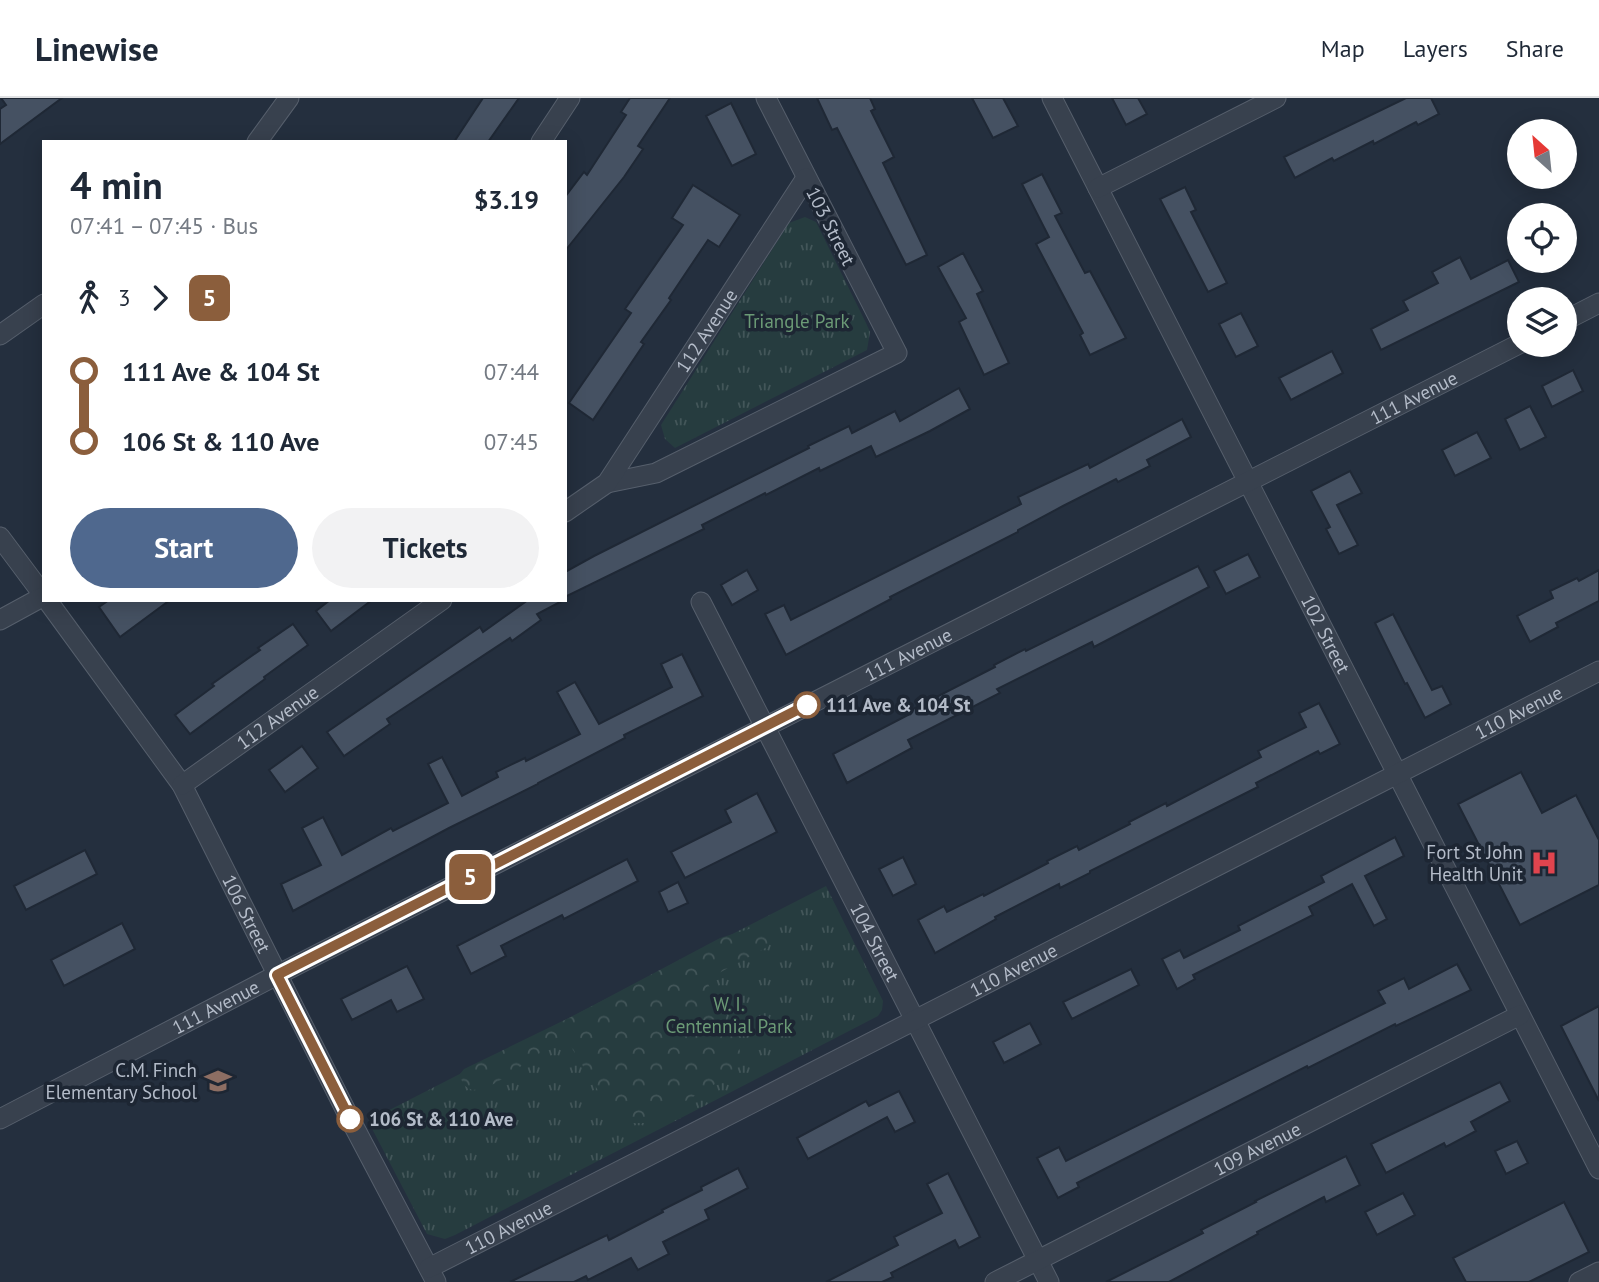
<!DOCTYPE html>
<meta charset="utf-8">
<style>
body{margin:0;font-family:"PT Sans",sans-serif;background:#f2f2f3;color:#1f2937;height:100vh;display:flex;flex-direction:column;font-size:26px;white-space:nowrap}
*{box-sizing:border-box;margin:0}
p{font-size:23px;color:#747a83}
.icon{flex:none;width:38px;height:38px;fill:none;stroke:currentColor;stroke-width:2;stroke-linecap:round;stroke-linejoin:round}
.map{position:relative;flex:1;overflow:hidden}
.side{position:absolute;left:42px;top:42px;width:525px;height:462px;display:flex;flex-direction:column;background:#fff;border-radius:0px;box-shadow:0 4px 18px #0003}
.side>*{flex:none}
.badge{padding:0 14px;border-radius:10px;font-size:24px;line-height:46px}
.needle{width:46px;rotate:333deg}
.controls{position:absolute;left:1507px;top:21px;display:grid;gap:14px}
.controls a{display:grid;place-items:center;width:70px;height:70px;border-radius:50%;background:#fff;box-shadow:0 4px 18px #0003;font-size:35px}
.map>.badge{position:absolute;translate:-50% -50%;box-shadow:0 0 0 4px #fff}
.legs{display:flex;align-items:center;gap:10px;height:77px;padding:0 28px;font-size:23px}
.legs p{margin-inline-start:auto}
.summary{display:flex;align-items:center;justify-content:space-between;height:119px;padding:0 28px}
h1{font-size:38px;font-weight:600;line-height:52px}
.primary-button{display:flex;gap:14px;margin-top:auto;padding:14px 28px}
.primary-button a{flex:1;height:80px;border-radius:42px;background:#4f688e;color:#fff;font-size:28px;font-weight:600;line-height:80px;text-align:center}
.primary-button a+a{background:#f2f2f3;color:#1f2937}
ul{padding:0 28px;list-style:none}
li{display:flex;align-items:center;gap:24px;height:70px;font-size:26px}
li i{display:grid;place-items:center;width:10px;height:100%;margin:0 9px;background:currentColor}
li i::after{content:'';width:18px;height:18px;margin:-9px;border:5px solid;border-radius:50%;background:#fff}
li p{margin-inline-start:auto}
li:first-child i{background:linear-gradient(#0000 50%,currentColor 0)}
li:last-child i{background:linear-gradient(currentColor 50%,#0000 0)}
header{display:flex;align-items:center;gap:42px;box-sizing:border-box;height:98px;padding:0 35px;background:#fff;border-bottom:2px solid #e0e1e3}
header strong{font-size:33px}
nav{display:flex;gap:38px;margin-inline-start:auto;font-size:24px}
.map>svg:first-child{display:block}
.grass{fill:url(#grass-tufts)}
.forest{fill:url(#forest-crowns)}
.building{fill:#455162;stroke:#1f2835;stroke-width:2}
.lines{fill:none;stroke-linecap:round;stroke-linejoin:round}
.minor-casing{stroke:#565f6c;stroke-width:21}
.minor{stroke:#38414e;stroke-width:19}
.line-1-casing{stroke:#fff;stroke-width:16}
.line-1{stroke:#8b5e3c;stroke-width:10}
.stop-1-dot{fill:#fff;stroke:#8b5e3c;stroke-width:3.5}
.labels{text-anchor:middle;stroke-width:7;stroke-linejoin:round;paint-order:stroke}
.street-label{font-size:19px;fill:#b4bcc9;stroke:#1d2633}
.park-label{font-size:19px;fill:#6b9a76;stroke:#1d2633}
.stop-label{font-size:19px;font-weight:bold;fill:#b4bcc9;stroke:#1d2633;text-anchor:start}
.poi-label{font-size:19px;fill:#b4bcc9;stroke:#1d2633;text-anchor:end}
</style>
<header>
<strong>Linewise</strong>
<nav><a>Map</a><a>Layers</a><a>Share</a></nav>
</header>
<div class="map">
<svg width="1599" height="1184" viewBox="0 0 1599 1184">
<defs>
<pattern id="grass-tufts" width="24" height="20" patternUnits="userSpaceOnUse" patternTransform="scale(1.75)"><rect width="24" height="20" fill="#263c3f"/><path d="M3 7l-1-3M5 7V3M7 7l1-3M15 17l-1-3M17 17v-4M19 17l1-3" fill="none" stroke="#435659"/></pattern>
<pattern id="forest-crowns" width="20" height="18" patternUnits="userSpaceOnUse" patternTransform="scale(1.75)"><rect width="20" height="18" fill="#263c3f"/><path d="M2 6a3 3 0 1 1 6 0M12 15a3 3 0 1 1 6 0" fill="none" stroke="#435659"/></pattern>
</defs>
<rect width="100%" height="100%" fill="#242f3e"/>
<g class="grass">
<path d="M805,119L816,124L866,225L870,234L867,252L675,350L665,341L661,327L789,125Z"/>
<path d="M826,788L883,903L882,912L878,918L455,1137L445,1141L427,1136L368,1023Z"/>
</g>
<path class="forest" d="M768,825L771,834L769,848L706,882L737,942L742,961L734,975L648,1025H633L615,1020L570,947L565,944L536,957L509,977L485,991L472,992L463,987L460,976L464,971L573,918L720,840Z"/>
<g class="building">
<path d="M1,0H62L0,46V11L6,7Z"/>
<path d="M483,0H519L488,44H454Z"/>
<path d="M630,0H670L638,48L643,51L624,79L565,153V99L584,74L587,77L626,17L621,14Z"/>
<path d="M817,0H870L875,11L871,13L894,59L883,65L927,157L906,167L837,30L832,32Z"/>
<path d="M972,0H1003L1018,28L993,40Z"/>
<path d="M1112,0H1138L1147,16L1126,27Z"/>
<path d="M1406,0H1431L1439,16L1418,27L1416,24L1374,46L1373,43L1334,63L1332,60L1295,80L1284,59Z"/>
<path d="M731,5L756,56L732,68L706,18Z"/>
<path d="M1042,76L1062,115L1055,118L1085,175L1090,173L1126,240L1090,257L1080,237L1083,235L1036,146L1049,139L1022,86Z"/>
<path d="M693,87L740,117L719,149L708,142L669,200L671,202L641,244L644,246L593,322L569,305L631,215L625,211L683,127L672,120Z"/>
<path d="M1185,89L1196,112L1191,114L1227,185L1208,194L1160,101Z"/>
<path d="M963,155L983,193L977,196L1009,265L984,277L959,224L966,220L938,169Z"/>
<path d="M1460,159L1471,181L1508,162L1519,184L1381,252L1371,231L1408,212L1403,203L1438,185L1432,174Z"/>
<path d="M1241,215L1258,248L1236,259L1219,226Z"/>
<path d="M1332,253L1343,275L1291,302L1279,280Z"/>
<path d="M1573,272L1583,293L1552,309L1542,288Z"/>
<path d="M959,290L970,311L930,333L876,359L871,348L820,373L819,370L766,397L765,395L702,427L704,431L565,499V474L594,458L809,350L808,348L849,328L852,335L895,313L900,323Z"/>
<path d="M1530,308L1546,339L1520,352L1505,321Z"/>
<path d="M1182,321L1191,339L1147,362L1150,368L1118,384L1116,381L1063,408L1018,432V434L890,499L891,501L786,557L765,516L784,507L791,522L1021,406L1018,399L1088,366L1090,370Z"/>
<path d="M1477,334L1491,360L1455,378L1442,352Z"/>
<path d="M1350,373L1362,395L1337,407L1358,447L1339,456L1326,431L1330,429L1311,393Z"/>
<path d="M1248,456L1260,479L1226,496L1214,473Z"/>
<path d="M1198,468L1209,489L1094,549L1092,544L997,591L1000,595L908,642L912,650L847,685L833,656L908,617L907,614L995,569L994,567L1025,551L1026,553Z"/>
<path d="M747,472L758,492L732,507L721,487Z"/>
<path d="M1599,472V503L1556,525L1558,529L1530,544L1517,518L1553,500L1550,493L1577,480L1579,483Z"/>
<path d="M109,502H170L120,539L99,509Z"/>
<path d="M330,502H372L331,533L316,513Z"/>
<path d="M528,502H564L537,516L541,522L512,543L510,540L387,621L390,626L344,658L327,634L480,529L483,534Z"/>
<path d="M1393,516L1432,592L1442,588L1451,606L1425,620L1407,585L1405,586L1375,525Z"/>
<path d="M293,526L308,547L264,579L265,581L190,636L175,617L214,588L212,586L260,552L258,550Z"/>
<path d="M682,556L703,598L624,637L625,640L538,685V686L449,730L293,813L281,786L321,767L302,730L323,719L342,757L391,730L393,733L448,705L428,666L442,659L462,698L498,679L496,674L525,660L526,663L580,636L557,594L575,584L599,626L672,589L661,566Z"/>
<path d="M1319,605L1340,646L1320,656L1318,653L1256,685L1258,689L1090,773V775L1060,790L1059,786L995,819L996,821L935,855L918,822L944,808L947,814L983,796L984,798L1048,765L1047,763L1077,748L1079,752L1130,726L1129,724L1166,705L1167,708L1261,659L1258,653L1306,629L1299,615Z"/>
<path d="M302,648L318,670L285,694L269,672Z"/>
<path d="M1521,674L1542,715L1576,697L1599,742V787L1520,827L1458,706Z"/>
<path d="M757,695L777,734L685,780L671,754L731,724L725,712Z"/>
<path d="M1395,739L1404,758L1365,778L1387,821L1374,828L1352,786L1309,809L1313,817L1193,877L1195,881L1177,891L1162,861L1180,852L1184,860L1240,832L1238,828L1324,784L1321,778Z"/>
<path d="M85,752L97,776L26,812L14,788Z"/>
<path d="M903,759L916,786L893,798L879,771Z"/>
<path d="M627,761L638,783L564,821L562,817L501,848L506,858L471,876L457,848Z"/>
<path d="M678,784L688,805L668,814L659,794Z"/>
<path d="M122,825L135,851L64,888L51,862Z"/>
<path d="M1457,866L1471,892L1396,928L1395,926L1308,970L1307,968L1077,1085L1079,1089L1058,1100L1037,1060L1059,1049L1066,1063L1385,905L1378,893L1404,880L1409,891Z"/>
<path d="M407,868L424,901L397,914L391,902L352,922L341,901Z"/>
<path d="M1131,871L1139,887L1072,921L1063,904Z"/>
<path d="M1599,908V1003L1561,928Z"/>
<path d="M1030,925L1041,946L1004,965L993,944Z"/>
<path d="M1500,984L1510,1003L1471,1024L1476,1033L1446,1049L1444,1045L1386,1075L1371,1046Z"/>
<path d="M899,993L915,1024L895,1034L887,1019L808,1061L797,1040L866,1003L869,1008Z"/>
<path d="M1517,1043L1528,1065L1506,1076L1495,1053Z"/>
<path d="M1346,1058L1360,1087L1326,1104L1324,1099L1257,1134L1258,1136L1169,1184H1106L1203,1135L1201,1132L1256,1104L1255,1103Z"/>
<path d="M738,1070L748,1090L705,1112L709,1121L663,1144L669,1156L638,1172L631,1160L588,1182L586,1178L574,1184H510L607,1137L609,1142L663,1114L662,1112L702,1092L701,1089Z"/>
<path d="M948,1075L980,1139L959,1150L955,1142L891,1175L893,1179L882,1184H826L898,1147L894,1139L942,1115L927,1086Z"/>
<path d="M1403,1095L1415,1117L1377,1137L1365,1114Z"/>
<path d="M1564,1104L1589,1154L1529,1184H1466L1453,1160Z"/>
</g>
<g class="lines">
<defs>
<g id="minor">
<path id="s1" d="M1052,0L1599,1071"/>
<path d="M257,44L289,0"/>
<path d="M541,44L570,0"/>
<path d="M1098,90L1276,0"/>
<path d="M1564,223L1599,205"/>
<path d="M0,237L44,206"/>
<path d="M607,385L656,375L897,255L766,0"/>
<path id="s2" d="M565,414L607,385L806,80"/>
<path d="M0,439L44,498"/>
<path id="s3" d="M47,502L182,687L350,1021L436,1184"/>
<path id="s4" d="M701,504L1049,1184"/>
<path d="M0,522L44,498"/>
<path id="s5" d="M182,687L442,502"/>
<path id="s6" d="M0,1021L277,877L1519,246"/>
<path id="s7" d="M429,1170L1599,573"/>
<path id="s8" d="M995,1184L1520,917"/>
<path d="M1579,1184L1599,1174"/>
</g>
</defs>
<use href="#minor" class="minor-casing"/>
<use href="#minor" class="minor"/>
</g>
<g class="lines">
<defs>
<path id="line-1" d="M350,1021L277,877L807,607"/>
</defs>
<use href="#line-1" class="line-1-casing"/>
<use href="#line-1" class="line-1"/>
</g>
<defs>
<symbol id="hospital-bare" viewBox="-9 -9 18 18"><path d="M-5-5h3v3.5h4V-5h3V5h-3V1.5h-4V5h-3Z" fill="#e0444e" stroke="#1d2633" stroke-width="2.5" paint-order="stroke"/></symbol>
<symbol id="school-bare" viewBox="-9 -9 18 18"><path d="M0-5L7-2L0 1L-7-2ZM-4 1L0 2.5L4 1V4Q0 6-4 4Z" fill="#8d6e63" stroke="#1d2633" stroke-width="2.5" paint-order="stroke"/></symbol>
</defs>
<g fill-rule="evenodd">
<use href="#hospital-bare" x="1525" y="746" width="38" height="38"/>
<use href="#school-bare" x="199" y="964" width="38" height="38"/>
</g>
<g class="stop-1-dot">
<circle cx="807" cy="607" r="12"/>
<circle cx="350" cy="1021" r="12"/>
</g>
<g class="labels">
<g class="street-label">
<text transform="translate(831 128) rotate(63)" y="7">103 Street</text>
<text dy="7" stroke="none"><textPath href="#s2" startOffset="233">112 Avenue</textPath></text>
<text dy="7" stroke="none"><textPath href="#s6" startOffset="1587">111 Avenue</textPath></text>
<text dy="7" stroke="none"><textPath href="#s1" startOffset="602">102 Street</textPath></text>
<text dy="7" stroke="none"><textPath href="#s6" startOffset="1020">111 Avenue</textPath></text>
<text dy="7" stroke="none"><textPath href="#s7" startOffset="1223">110 Avenue</textPath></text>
<text dy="7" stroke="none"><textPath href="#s5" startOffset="117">112 Avenue</textPath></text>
<text dy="7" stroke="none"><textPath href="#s3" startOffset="373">106 Street</textPath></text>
<text dy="7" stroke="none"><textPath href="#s4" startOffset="382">104 Street</textPath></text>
<text dy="7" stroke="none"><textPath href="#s7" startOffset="656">110 Avenue</textPath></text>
<text dy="7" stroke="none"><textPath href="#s6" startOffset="243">111 Avenue</textPath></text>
<text dy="7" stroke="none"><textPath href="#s8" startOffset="294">109 Avenue</textPath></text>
<text dy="7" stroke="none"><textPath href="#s7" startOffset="89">110 Avenue</textPath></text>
</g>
<g class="park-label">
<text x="797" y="230">Triangle Park</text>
<text x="729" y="913">W. I.<tspan x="729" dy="22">Centennial Park</tspan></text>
</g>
<g class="stop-label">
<text x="826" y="614">111 Ave &amp; 104 St</text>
<text x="369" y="1028">106 St &amp; 110 Ave</text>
</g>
<g class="poi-label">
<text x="1523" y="761">Fort St John<tspan x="1523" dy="22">Health Unit</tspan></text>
<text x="197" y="979">C.M. Finch<tspan x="197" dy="22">Elementary School</tspan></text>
</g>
</g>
</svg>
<div class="controls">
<a><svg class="needle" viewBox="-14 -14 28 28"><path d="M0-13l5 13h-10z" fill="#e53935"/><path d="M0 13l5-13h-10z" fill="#747a83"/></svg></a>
<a><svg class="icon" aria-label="locate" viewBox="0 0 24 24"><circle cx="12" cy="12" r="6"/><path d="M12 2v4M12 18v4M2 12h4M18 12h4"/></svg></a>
<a><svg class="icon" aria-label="layers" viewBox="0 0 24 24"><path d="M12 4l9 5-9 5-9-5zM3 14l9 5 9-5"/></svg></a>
</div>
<b class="badge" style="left:470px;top:779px;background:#8b5e3c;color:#fff">5</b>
<section class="side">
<div class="summary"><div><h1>4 min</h1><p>07:41 – 07:45 · Bus</p></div><b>$3.19</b></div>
<div class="legs"><svg class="icon" aria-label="walk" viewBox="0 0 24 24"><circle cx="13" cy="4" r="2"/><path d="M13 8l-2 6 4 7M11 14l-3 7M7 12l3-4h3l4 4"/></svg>3<svg class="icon" aria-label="forward" viewBox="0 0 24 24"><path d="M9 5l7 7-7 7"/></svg><b class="badge" style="background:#8b5e3c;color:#fff">5</b></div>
<ul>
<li><i style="color:#8b5e3c"></i><b>111 Ave &amp; 104 St</b><p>07:44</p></li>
<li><i style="color:#8b5e3c"></i><b>106 St &amp; 110 Ave</b><p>07:45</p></li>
</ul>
<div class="primary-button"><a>Start</a><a>Tickets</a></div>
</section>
</div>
